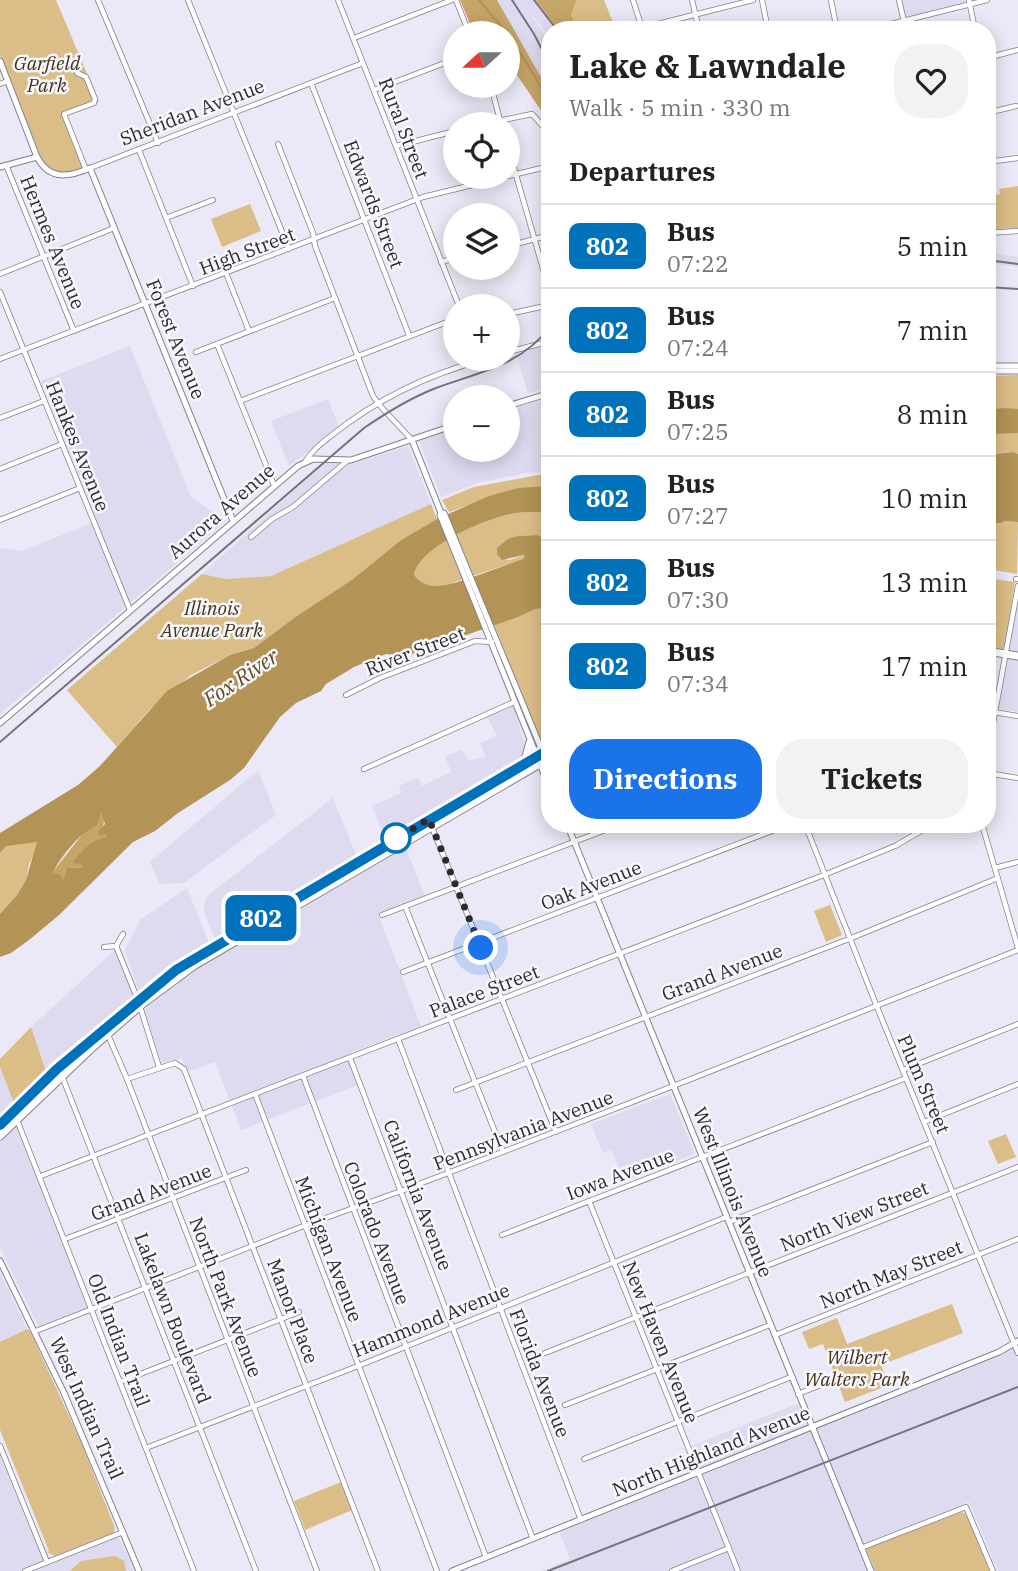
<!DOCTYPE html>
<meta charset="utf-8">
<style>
body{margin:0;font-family:"IBM Plex Serif",serif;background:#f2f2f2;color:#222;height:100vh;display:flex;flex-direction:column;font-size:26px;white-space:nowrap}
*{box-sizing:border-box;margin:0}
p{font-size:23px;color:#767676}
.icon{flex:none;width:38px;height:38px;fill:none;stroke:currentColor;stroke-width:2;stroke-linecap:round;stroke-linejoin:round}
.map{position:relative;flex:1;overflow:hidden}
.details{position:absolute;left:541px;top:21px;width:455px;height:812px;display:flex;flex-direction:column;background:#fff;border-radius:28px;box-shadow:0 4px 18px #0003}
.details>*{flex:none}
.badge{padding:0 14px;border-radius:10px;font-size:24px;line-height:46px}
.needle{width:46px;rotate:249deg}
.fabs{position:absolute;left:443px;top:21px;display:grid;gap:14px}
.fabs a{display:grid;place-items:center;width:77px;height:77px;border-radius:50%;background:#fff;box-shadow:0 4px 18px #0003;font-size:35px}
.you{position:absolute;width:35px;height:35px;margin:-18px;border:5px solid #fff;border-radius:50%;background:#1a73e8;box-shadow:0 0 0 10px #1a73e833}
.map>.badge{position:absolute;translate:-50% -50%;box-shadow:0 0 0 4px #fff}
h2{padding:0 28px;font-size:26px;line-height:63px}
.round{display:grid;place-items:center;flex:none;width:74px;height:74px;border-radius:28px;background:#f2f2f2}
.head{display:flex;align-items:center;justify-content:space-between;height:119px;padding:0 28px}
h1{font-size:33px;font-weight:800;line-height:52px}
.cta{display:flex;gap:14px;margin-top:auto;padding:14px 28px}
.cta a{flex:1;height:80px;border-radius:28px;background:#1a73e8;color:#fff;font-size:28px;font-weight:800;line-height:80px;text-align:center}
.cta a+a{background:#f2f2f2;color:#222}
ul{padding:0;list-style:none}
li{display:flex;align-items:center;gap:21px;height:84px;padding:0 28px;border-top:2px solid #e0e0e0}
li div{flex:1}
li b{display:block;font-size:26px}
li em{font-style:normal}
li .badge{min-width:77px;font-weight:700;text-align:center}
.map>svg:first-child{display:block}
.built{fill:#dedbf0}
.green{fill:#dbbd87}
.forest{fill:#c6a568}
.water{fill:#b39356;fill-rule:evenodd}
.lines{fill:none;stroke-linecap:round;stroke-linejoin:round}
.stream{stroke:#b39356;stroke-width:2}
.street-casing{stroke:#83808d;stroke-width:6}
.secondary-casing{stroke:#83808d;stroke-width:7}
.primary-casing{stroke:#83808d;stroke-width:9}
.street{stroke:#fff;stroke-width:4.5}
.secondary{stroke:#fff;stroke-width:5}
.primary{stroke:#fff;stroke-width:7}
.rail{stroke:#74737c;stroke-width:2}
.line-casing{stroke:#fff;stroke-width:16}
.line{stroke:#0072bc;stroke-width:10}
.walk{stroke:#2c2b30;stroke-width:7;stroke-dasharray:0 12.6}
.stop-dot{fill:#fff;stroke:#0072bc;stroke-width:3.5}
.labels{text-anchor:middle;stroke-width:5;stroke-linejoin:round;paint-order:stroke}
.park-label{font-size:19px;font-style:italic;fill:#423317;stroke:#f8f7fd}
.street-label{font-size:19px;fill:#2c2b30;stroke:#f8f7fd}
.water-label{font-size:21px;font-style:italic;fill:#604919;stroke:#f8f7fd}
</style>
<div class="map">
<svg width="1018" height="1571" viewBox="0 0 1018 1571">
<rect width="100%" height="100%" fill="#ebe8f7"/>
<g class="built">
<path d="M497,0H536L558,30H550L549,36L528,10L549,42V90Z"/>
<path d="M901,0H969L970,3L905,19Z"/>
<path d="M987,252L1018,257V267L987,263Z"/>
<path d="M549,342V388L528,393L517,358L531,348Z"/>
<path d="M130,346L191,497L226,521L0,714V548L22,551L97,521L41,381Z"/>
<path d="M549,398V472H532L481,482L441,497L419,440L455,429V450H508V411Z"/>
<path d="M328,399L339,427L289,466L271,421Z"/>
<path d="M408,446L431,504L271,576L226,579L202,574L326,462L351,464Z"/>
<path d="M1015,582L1011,606L1018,608V712L992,708Z"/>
<path d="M514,706L526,750L522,759L386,840L372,806L401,793L399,786L418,778L422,786L451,772L445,756L461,750L469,761L486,757L480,743L497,736L487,717Z"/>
<path d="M258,770L276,815L184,883L159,884L150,862Z"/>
<path d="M333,798L357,857L215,940L203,909L207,896Z"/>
<path d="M404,843L425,896L378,914L421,1026L347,1054L358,1085L241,1130L215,1062L187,1072L182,1058L162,1063L144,1010L204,962Z"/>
<path d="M187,888L209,943L139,992L125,950L140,920Z"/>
<path d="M116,949L134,997L47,1074L31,1027Z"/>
<path d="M0,1067L15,1106L0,1120Z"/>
<path d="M670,1094L695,1154L624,1182L612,1150L603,1153L591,1124Z"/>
<path d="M18,1121L91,1313L41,1332L0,1247V1140Z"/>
<path d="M0,1273L27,1329L0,1342Z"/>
<path d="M1018,1342V1571H998L969,1502L858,1547L867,1571H542L570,1559L559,1531L702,1473L692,1446L799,1403L810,1429Z"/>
<path d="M0,1441L50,1559L90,1543L115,1530L135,1571H0Z"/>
</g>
<g class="green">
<path d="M0,0H56L99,102L66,116L88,167C68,175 58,176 42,162L0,55Z"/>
<path d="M536,0H604L616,30H558Z"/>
<path d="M1018,186V228L996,229L992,203L987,204V197L1000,194L999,189Z"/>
<path d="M250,204L261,231L222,247L211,219Z"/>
<path d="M1018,375V409L987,410V376Z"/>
<path d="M1003,433H1018V454L1013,452L987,455V434Z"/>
<path d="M549,473V488H518L449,512L442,500L474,487Z"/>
<path d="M431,504L437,519L401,540L353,579L294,618L254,648L230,655L191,675L149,710L117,747L67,690L202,574L226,579L271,576Z"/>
<path d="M549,512V548L538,535L518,536L504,559L510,560L523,555L525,556L523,559L440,587C429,585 421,585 414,575C420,546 485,519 511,514C524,511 537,513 549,512Z"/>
<path d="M1004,521L1018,522L1017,574L987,569V523H1001Z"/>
<path d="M987,578L1015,582L1005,646L1002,649L987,647Z"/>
<path d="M540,607H549V741L546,742L539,737L494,624Z"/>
<path d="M33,840L37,841V848L29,864L26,880L17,895L0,914V853L6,846Z"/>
<path d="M830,905L842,935L826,942L814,911Z"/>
<path d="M31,1027L47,1074L15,1106L0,1067V1059Z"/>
<path d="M1006,1134L1016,1157L998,1164L988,1141Z"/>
<path d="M952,1304L963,1333L881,1365L889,1385L845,1402L823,1344L809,1349L802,1332L837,1318L847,1344Z"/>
<path d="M27,1329L30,1331L81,1442L115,1528L113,1533L55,1556L47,1552L49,1551L0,1430V1342Z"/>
<path d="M341,1482L352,1510L305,1530L294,1501Z"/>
<path d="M962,1512L968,1515L990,1571H875L866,1548Z"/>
<path d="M115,1556L124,1561L126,1571H70L81,1561Z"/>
</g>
<g class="forest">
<path d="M460,0H497L549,91V122L508,62V33H474Z"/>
<path d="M536,0H576L571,15L577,30H558Z"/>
<path d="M100,812C105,819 105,823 101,830L108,833V837L81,868L67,867L65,879L51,874Z"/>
</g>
<g class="water">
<path d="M1003,408L1018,409V433L987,434V410Z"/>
<path d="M1013,452L1018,454V522L1004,521L1001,523H987V455Z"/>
<path d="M549,486V512C537,513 524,511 511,514C485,519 420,546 414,575C420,583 428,586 438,586C455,586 504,565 523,559L525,556L523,555L502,560L497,554V548L508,539L518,536L537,535L544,538L549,548V607L535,609L518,617L406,656L386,654L354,667L326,684L321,691L296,703L280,717L244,768L230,780L178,813L155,831L133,842L59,915L29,940L11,953L0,957V914L17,895L26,880L37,842L6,846L0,853V833L78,785L100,766L167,691L230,655L254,648L294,618L353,579L401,540L437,519L489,496L518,488ZM101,813L105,824L98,832L99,835L107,834V837C92,839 82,851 73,862L83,865L81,868L67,867L64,879L59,874H52C60,858 79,833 96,826Z"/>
</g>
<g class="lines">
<g class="stream">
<path d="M479,0L507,33"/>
<path d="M508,34L528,65L550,103"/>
</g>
<defs>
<g id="street">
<path d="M98,0L158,143"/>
<path d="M188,0L289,249"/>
<path d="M338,0L459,306"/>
<path d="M456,0L469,33"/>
<path d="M633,0L642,28"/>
<path d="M692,0L699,30"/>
<path d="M762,0L768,30"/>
<path d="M831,0L837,30"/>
<path d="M899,0L906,30"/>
<path d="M969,0L975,30"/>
<path d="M634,30L753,0"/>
<path d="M867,30L987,0"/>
<path d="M354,38L452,0"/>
<path d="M987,58L1018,50"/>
<path d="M77,73L86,77L95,99L94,103L64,114L86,170"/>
<path d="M311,83L409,335"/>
<path d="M0,84L8,81"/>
<path d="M491,86L501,124"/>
<path d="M374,90L455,59"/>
<path d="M987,113L1016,106"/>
<path d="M484,124L532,114L550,134"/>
<path d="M278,144L313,233L315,246L373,396L382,408L412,440"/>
<path d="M396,146L455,131"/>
<path d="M508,147L550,293"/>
<path d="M139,150L193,286"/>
<path d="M987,162L1018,158"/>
<path d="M6,165L74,331"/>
<path d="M90,168L363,63"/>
<path d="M508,176L550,166"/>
<path d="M166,218L213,200"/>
<path d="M987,233L1018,231"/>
<path d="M508,246L550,235"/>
<path d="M441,262L455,258"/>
<path d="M226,273L249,331"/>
<path d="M0,274L114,228"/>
<path d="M0,292L130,610"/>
<path d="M508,314L550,305"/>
<path d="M217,344L274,485"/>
<path d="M196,352L335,298"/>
<path d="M508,352L550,341"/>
<path d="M0,359L423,197L505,177"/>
<path d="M240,401L455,319"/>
<path d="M0,418L44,401"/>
<path d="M305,462C312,450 322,443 332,435C377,399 430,374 485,359"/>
<path d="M0,469L62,444"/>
<path d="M0,520L80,488"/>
<path d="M251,537L272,519L293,507L347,461"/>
<path d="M1016,579H1018"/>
<path d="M346,695L380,678L475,641L492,642"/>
<path d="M987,711L1018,716"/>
<path d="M987,756L1018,586"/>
<path d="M364,769L514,702"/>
<path d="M987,773L1018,778"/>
<path d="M805,824L877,1007L1018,1353"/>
<path d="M982,824L1018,948"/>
<path d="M431,825L556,1132"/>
<path d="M995,868L1018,862"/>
<path d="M405,906L503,1152"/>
<path d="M382,915L621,824"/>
<path d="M116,946L138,1000L159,1067"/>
<path d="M104,947L116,946L123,934"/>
<path d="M403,972L790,824"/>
<path d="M108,1035L127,1079L317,1571"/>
<path d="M398,1039L581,1520"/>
<path d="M350,1058L533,1539"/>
<path d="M903,1070L1018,1024"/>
<path d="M62,1076L256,1571"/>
<path d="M303,1076L486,1557"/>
<path d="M127,1079L175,1063L184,1069L378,1571"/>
<path d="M456,1090L849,939L998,878"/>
<path d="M255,1094L437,1571"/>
<path d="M17,1120L194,1571"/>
<path d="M924,1122L1018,1084"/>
<path d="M41,1176L824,875L895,846L933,824"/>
<path d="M589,1201L738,1571"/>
<path d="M729,1222L933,1142"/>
<path d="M502,1235L906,1078"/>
<path d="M65,1239L246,1170"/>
<path d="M36,1331L306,1225L401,1191L630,1103L1018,950"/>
<path d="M775,1335L1018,1239"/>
<path d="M545,1353L1018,1167"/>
<path d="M120,1382L299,1312"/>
<path d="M798,1394L836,1379"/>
<path d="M565,1405L770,1325"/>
<path d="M0,1446L47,1562"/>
<path d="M146,1448L358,1366L726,1217"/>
<path d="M584,1459L791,1377"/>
<path d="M861,1548L966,1507L993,1571"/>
<path d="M25,1571L123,1532"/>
<path d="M672,1571L729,1548"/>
</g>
<g id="secondary">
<path d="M0,61L37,157C50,181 69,177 90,168L233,521"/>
<path d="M0,167L37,157"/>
<path d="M987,366H1018"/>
<path d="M987,371H1018"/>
<path d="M508,406L550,393"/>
<path d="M412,440L441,513L440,515L550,789"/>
<path d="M441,513H444L550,770"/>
<path d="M0,723L298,466L313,459L351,460L455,425"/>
<path d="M567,824L871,1571"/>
<path d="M0,1261L64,1393L139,1571"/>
<path d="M452,1571L999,1352L1018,1341"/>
</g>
<g id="primary">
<path d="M987,651L1018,656"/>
<path d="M524,764L530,742"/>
<path d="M0,1125L57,1069L173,971L550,749"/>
<path d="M0,1136L93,1047L140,1006L195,965L550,758"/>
</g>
</defs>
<use href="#street" class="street-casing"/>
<use href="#secondary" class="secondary-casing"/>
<use href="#primary" class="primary-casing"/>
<use href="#street" class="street"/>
<use href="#secondary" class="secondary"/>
<use href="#primary" class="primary"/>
<g class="rail">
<path d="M512,0L534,34L550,65"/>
<path d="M534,0L557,30"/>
<path d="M987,260L1018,264"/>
<path d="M987,287L1018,289"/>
<path d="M0,742L364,428C386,413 410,398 436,388C479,372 520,366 550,327"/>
<path d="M548,1571L1018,1387"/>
</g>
</g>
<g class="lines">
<defs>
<path id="line" d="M0,1125L57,1069L176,970L550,749"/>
</defs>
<use href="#line" class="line-casing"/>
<use href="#line" class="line"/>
<path class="walk" d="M396,838L394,840L429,819L481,948"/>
</g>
<circle class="stop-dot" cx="396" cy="838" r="14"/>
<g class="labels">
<g class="park-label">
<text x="47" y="70">Garfield<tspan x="47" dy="22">Park</tspan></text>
<text x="212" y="615">Illinois<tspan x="212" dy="22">Avenue Park</tspan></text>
<text x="857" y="1364">Wilbert<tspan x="857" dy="22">Walters Park</tspan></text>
</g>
<g class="street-label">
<text transform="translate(192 112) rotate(-21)" y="7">Sheridan Avenue</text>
<text transform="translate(404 128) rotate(69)" y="7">Rural Street</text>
<text transform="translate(374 204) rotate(69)" y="7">Edwards Street</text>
<text transform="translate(53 242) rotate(68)" y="7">Hermes Avenue</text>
<text transform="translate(247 251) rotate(-21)" y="7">High Street</text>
<text transform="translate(176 339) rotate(68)" y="7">Forest Avenue</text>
<text transform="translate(78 446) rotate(68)" y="7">Hankes Avenue</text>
<text transform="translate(221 511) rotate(-41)" y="7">Aurora Avenue</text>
<text transform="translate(415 651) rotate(-21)" y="7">River Street</text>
<text transform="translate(591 885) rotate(-21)" y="7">Oak Avenue</text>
<text transform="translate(722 972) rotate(-21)" y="7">Grand Avenue</text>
<text transform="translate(484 991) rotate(-21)" y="7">Palace Street</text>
<text transform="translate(924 1084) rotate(67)" y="7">Plum Street</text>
<text transform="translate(523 1130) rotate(-21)" y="7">Pennsylvania Avenue</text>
<text transform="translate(620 1174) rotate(-21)" y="7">Iowa Avenue</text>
<text transform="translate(151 1192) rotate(-21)" y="7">Grand Avenue</text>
<text transform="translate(733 1192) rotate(68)" y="7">West Illinois Avenue</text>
<text transform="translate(418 1195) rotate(69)" y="7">California Avenue</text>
<text transform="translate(854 1216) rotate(-22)" y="7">North View Street</text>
<text transform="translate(377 1233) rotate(69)" y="7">Colorado Avenue</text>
<text transform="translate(329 1249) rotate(69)" y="7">Michigan Avenue</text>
<text transform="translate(891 1274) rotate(-22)" y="7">North May Street</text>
<text transform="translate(226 1297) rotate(69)" y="7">North Park Avenue</text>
<text transform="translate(293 1311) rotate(69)" y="7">Manor Place</text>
<text transform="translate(173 1318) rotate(69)" y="7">Lakelawn Boulevard</text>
<text transform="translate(431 1320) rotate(-22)" y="7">Hammond Avenue</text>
<text transform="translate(119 1340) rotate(69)" y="7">Old Indian Trail</text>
<text transform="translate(661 1342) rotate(68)" y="7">New Haven Avenue</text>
<text transform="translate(540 1373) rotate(69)" y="7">Florida Avenue</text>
<text transform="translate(87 1408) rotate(66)" y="7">West Indian Trail</text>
<text transform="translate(711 1451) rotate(-22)" y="7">North Highland Avenue</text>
</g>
<g class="water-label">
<text transform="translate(241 678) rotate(-34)" y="7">Fox River</text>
</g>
</g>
</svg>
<div class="fabs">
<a><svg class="needle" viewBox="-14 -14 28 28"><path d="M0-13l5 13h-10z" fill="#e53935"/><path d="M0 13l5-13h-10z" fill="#767676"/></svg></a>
<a><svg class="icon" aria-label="locate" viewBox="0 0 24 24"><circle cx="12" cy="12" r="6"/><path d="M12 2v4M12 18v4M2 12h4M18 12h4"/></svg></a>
<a><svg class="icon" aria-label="layers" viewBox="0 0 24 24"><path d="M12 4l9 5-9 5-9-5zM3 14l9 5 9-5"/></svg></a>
<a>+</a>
<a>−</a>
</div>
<div class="you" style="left:481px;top:948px"></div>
<b class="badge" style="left:261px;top:918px;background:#0072bc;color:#fff">802</b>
<section class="details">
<div class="head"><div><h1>Lake &amp; Lawndale</h1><p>Walk · 5 min · 330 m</p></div><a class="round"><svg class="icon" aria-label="heart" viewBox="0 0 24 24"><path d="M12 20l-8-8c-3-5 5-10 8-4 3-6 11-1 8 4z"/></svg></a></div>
<h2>Departures</h2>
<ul>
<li><span class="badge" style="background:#0072bc;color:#fff">802</span><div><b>Bus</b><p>07:22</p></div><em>5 min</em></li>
<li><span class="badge" style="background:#0072bc;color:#fff">802</span><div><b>Bus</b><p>07:24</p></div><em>7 min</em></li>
<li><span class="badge" style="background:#0072bc;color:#fff">802</span><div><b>Bus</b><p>07:25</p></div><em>8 min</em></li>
<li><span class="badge" style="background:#0072bc;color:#fff">802</span><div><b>Bus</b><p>07:27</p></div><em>10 min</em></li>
<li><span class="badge" style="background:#0072bc;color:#fff">802</span><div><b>Bus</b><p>07:30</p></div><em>13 min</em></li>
<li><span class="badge" style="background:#0072bc;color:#fff">802</span><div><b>Bus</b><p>07:34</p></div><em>17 min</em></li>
</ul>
<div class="cta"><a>Directions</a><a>Tickets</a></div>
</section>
</div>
